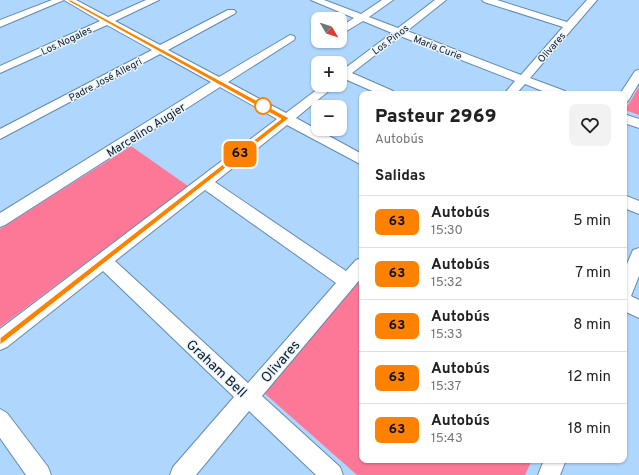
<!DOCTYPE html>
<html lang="es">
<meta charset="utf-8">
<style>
body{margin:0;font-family:Overpass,sans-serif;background:#f2f2f2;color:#202124;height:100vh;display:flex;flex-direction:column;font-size:15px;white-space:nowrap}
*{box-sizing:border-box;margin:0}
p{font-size:13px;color:#757577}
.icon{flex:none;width:22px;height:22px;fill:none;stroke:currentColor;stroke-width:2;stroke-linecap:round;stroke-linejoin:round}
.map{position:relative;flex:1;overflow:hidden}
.sheet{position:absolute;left:359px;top:91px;width:268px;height:372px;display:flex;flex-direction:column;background:#fff;border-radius:8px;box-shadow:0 1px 3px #0004}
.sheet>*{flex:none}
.badge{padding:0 8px;border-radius:6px;font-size:14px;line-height:26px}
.needle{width:26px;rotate:129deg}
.controls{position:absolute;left:311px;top:12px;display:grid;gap:8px}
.controls a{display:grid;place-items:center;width:36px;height:36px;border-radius:8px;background:#fff;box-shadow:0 1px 3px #0004;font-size:20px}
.map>.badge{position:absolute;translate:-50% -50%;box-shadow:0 0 0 2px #fff}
h2{padding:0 16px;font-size:15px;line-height:36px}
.round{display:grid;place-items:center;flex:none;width:42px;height:42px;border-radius:8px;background:#f2f2f2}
.summary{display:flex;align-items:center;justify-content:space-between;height:68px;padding:0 16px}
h1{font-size:19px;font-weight:800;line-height:30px}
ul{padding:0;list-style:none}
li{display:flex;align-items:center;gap:12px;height:52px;padding:0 16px;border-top:1px solid #e0e0e0}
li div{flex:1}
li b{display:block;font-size:15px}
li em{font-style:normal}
li .badge{min-width:44px;font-weight:700;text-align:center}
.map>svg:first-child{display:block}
.green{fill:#fd7897}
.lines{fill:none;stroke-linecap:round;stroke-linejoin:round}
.minor-casing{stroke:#6389ad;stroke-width:2}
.minor{fill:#fff;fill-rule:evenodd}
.line{fill:#ff8100;stroke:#fff}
.stop-dot{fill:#fff;stroke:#ff8100;stroke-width:2}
.labels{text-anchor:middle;stroke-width:3;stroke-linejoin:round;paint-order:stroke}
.far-street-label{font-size:10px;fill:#0d1c2a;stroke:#ecf4fc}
.street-label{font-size:12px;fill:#0d1c2a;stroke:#ecf4fc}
.near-street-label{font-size:14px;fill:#0d1c2a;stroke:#ecf4fc}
</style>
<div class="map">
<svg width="639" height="475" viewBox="0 0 639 475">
<rect width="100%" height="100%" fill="#afd7fe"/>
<g class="green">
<path d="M639,87V115L625,110Z"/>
<path d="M131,146L188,186L0,327V229Z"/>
<path d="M357,279L362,283V460H532L525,475H357L263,392Z"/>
</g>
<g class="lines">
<defs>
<g id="minor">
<path d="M52,0H76L108,17L146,0H159L115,21L160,45L228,10H234L236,12L234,14L168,50L219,77L290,35L294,36L295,38L294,40L228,82L286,113L323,85H336L296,118L362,154V165L287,125L215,182L346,271L356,260L362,258V277L262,396L340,467L343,475H316L249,411L196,475H170L173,467L234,397L103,271L7,347L0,350V329L277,119L220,87L5,225L0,227V213L211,82L160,54L0,139V129L152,50L107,25L0,73V66L100,21L64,0L0,27V20ZM205,190L336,283L248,383L115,261Z"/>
<path d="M311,0H324L361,14L382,0H393L369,17L398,28L435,0H446L407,31L521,75L563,27L484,2L482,0H497L567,22L587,0H597L530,78L565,91L567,94H550L525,84L516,94H504L515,81L400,36L352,73L393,91L395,94H379L345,79L340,80V72L392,33L363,21L340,35V27L354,18Z"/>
<path d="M319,41H331L322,47L317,44Z"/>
<path d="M639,70V83L628,101L624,102V94H620L635,71Z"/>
<path d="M624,114L639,119V128L624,123Z"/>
<path d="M624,195L639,201V214L624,208Z"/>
<path d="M639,248V276L631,296L639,300V318L624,311V271L633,250Z"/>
<path d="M0,409L7,413L48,467L51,475H26L0,438Z"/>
<path d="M544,460H566L560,475H538Z"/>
</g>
</defs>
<use href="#minor" class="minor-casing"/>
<use href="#minor" class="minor"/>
</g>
<path class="line" d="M68,1V0H71L289,118L0,345V338L281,119Z"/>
<circle class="stop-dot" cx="263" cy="106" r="8"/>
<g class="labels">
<g class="far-street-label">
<text transform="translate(390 39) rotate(-37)" y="4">Los Pinos</text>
<text transform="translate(66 40) rotate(-25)" y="4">Los Nogales</text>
<text transform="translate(438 47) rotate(21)" y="4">Maria Curie</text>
<text transform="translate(551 47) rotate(-49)" y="4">Olivares</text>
<text transform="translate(105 79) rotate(-28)" y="4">Padre José Allegri</text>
</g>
<g class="street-label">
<text transform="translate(146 130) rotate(-32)" y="4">Marcelino Augier</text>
</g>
<g class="near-street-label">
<text transform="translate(280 361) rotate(-49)" y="5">Olivares</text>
<text transform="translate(217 368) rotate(43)" y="5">Graham Bell</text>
</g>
</g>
</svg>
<div class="controls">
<a><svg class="needle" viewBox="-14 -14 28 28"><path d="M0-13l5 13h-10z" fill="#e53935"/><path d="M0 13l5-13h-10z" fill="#757577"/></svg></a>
<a>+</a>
<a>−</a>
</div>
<b class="badge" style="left:240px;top:154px;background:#ff8100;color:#111">63</b>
<section class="sheet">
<div class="summary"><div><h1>Pasteur 2969</h1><p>Autobús</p></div><a class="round"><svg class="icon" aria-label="heart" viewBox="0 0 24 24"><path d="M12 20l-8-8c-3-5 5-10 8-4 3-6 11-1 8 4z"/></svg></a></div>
<h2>Salidas</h2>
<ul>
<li><span class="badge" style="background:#ff8100;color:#111">63</span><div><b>Autobús</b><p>15:30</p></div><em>5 min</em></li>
<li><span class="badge" style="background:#ff8100;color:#111">63</span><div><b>Autobús</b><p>15:32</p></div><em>7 min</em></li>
<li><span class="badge" style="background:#ff8100;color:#111">63</span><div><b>Autobús</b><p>15:33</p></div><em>8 min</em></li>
<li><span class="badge" style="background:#ff8100;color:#111">63</span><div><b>Autobús</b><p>15:37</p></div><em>12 min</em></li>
<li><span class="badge" style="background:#ff8100;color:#111">63</span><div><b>Autobús</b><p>15:43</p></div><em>18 min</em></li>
</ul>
</section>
</div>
